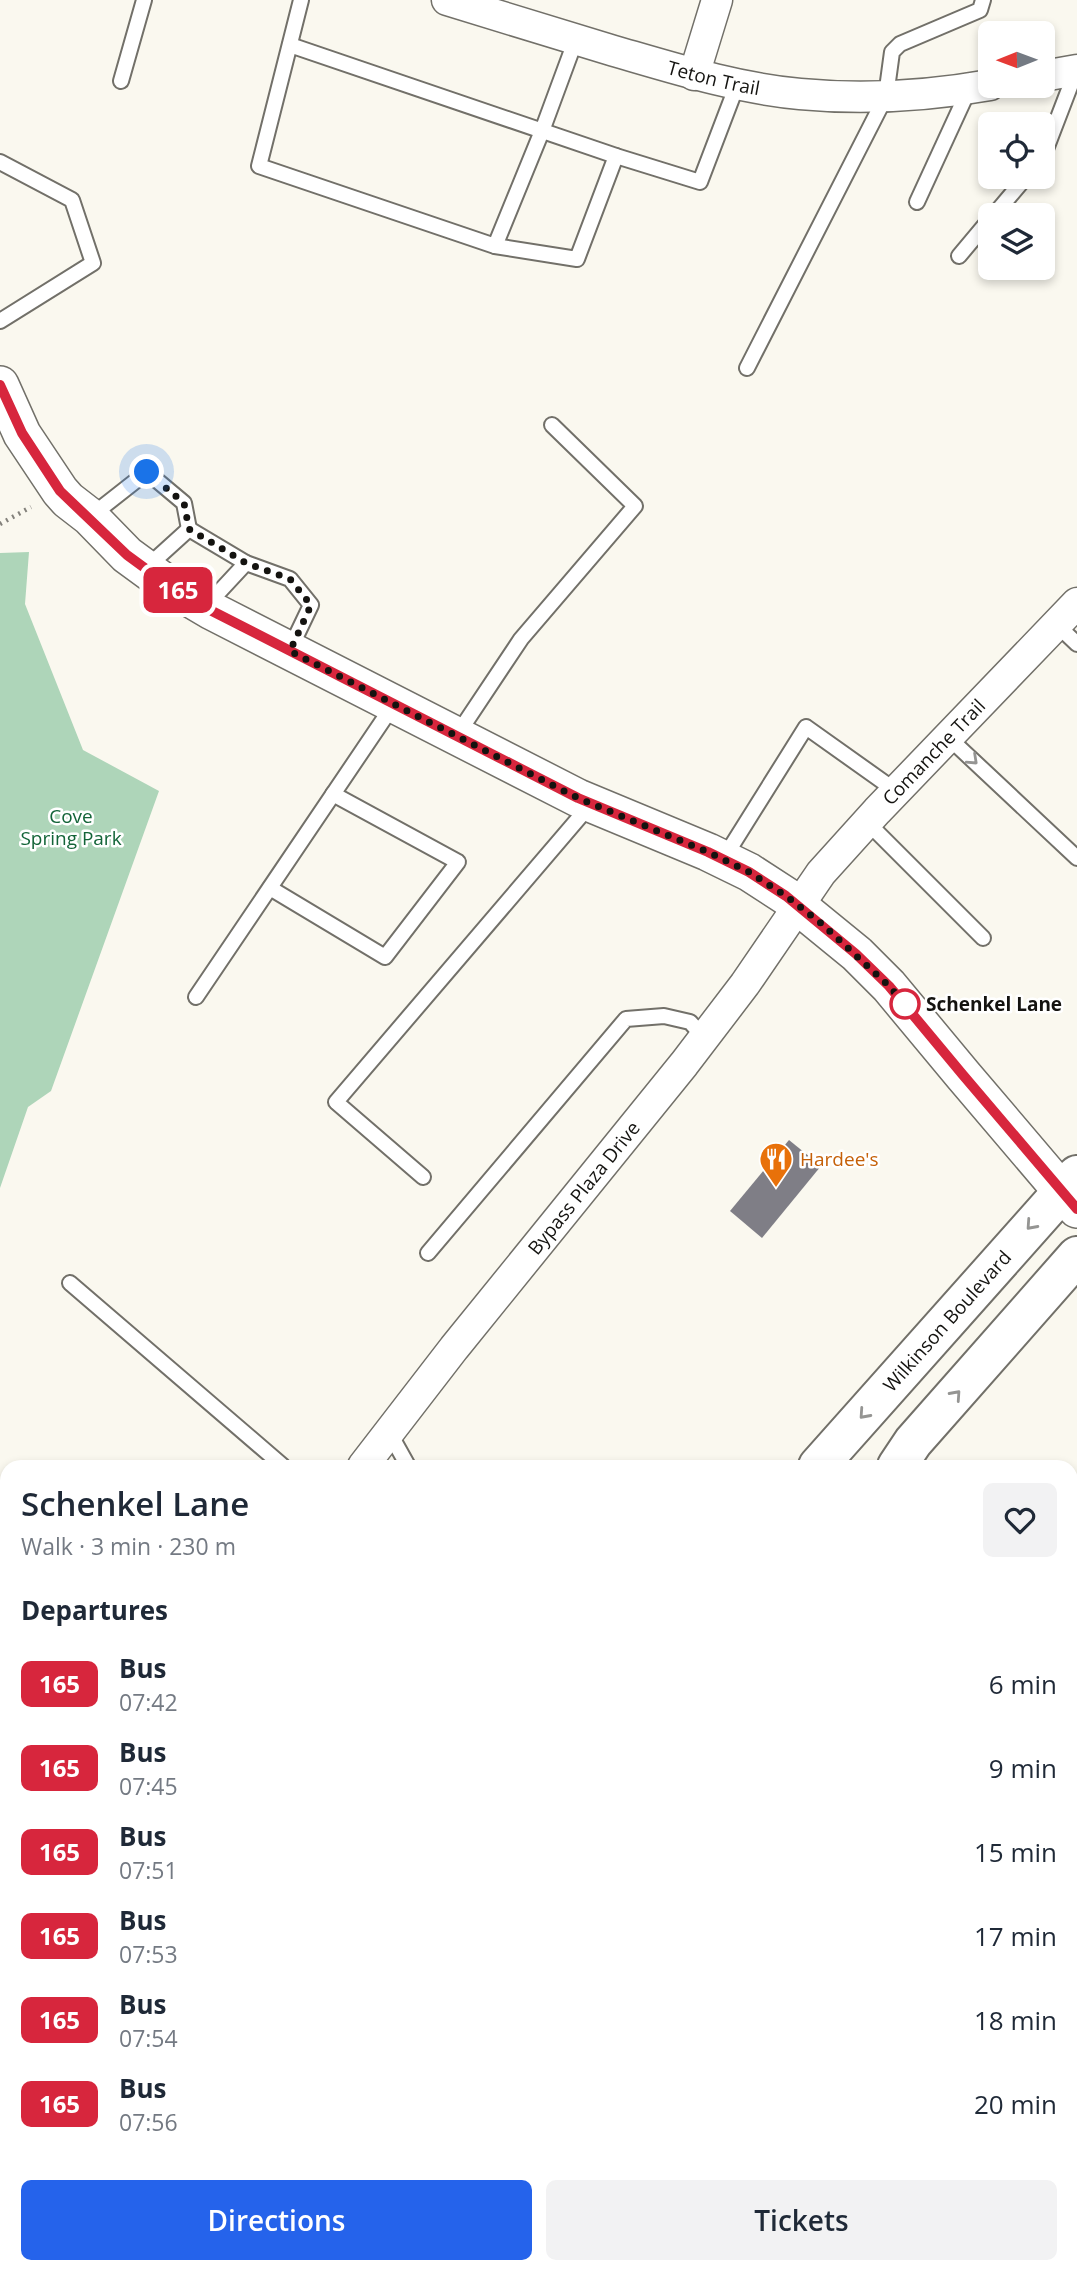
<!DOCTYPE html>
<meta charset="utf-8">
<style>
body{margin:0;font-family:"Open Sans",sans-serif;background:#f2f2f3;color:#1f2937;height:100vh;display:flex;flex-direction:column;font-size:26px;white-space:nowrap}
*{box-sizing:border-box;margin:0}
p{font-size:23px;color:#747a83}
.icon{flex:none;width:38px;height:38px;fill:none;stroke:currentColor;stroke-width:2;stroke-linecap:round;stroke-linejoin:round}
.map{position:relative;flex:1;overflow:hidden}
.details{position:absolute;left:0px;top:1460px;width:1078px;height:814px;display:flex;flex-direction:column;background:#fff;border-radius:21px 21px 0 0;box-shadow:0 4px 10px #0003}
.details>*{flex:none}
.badge{padding:0 14px;border-radius:10px;font-size:24px;line-height:46px}
.needle{width:46px;rotate:269deg}
.controls{position:absolute;left:978px;top:21px;display:grid;gap:14px}
.controls a{display:grid;place-items:center;width:77px;height:77px;border-radius:10px;background:#fff;box-shadow:0 4px 10px #0003;font-size:35px}
.you{position:absolute;width:35px;height:35px;margin:-18px;border:5px solid #fff;border-radius:50%;background:#1a73e8;box-shadow:0 0 0 10px #1a73e833}
.map>.badge{position:absolute;translate:-50% -50%;box-shadow:0 0 0 4px #fff}
h2{padding:0 21px;font-size:26px;line-height:63px}
.round{display:grid;place-items:center;flex:none;width:74px;height:74px;border-radius:10px;background:#f2f2f3}
.overview{display:flex;align-items:center;justify-content:space-between;height:119px;padding:0 21px}
h1{font-size:33px;font-weight:600;line-height:52px}
.primary-button{display:flex;gap:14px;margin-top:auto;padding:14px 21px}
.primary-button a{flex:1;height:80px;border-radius:10px;background:#2563eb;color:#fff;font-size:28px;font-weight:600;line-height:80px;text-align:center}
.primary-button a+a{background:#f2f2f3;color:#1f2937}
ul{padding:0;list-style:none}
li{display:flex;align-items:center;gap:21px;height:84px;padding:0 21px}
li div{flex:1}
li b{display:block;font-size:26px}
li em{font-style:normal}
li .badge{min-width:77px;font-weight:700;text-align:center}
.map>svg:first-child{display:block}
.green{fill:#aed5b9}
.building{fill:#7f7e86}
.lines{fill:none;stroke-linecap:round;stroke-linejoin:round}
.service-casing{stroke:#727069;stroke-width:18}
.minor-casing{stroke:#727069;stroke-width:33}
.tertiary-casing{stroke:#727069;stroke-width:40}
.trunk-casing{stroke:#727069;stroke-width:42}
.path{stroke:#83817b;stroke-width:4.5;stroke-dasharray:2 5;stroke-linecap:butt}
.service{stroke:#fff;stroke-width:14}
.minor{stroke:#fff;stroke-width:30}
.tertiary{stroke:#fff;stroke-width:37}
.trunk{stroke:#fff;stroke-width:38}
.oneway{stroke:#959593}
.line-casing{stroke:#fff;stroke-width:16}
.line{stroke:#d7263d;stroke-width:10}
.walk{stroke:#141310;stroke-width:7;stroke-dasharray:0 12.6}
.stop-dot{fill:#fff;stroke:#d7263d;stroke-width:3.5}
.labels{text-anchor:middle;stroke-width:5;stroke-linejoin:round;paint-order:stroke}
.street-label{font-size:19px;fill:#141310;stroke:#fff}
.park-label{font-size:19px;fill:#136438;stroke:#fff}
.stop-label{font-size:19px;font-weight:bold;fill:#141310;stroke:#fff;text-anchor:start}
.food-label{font-size:19px;fill:#c56008;stroke:#fff;text-anchor:start}
</style>
<div class="map">
<svg width="1077" height="2273" viewBox="0 0 1077 2273">
<rect width="100%" height="100%" fill="#faf8ef"/>
<path class="green" d="M29,552L25,604L83,750L159,791L51,1091L28,1107L0,1188V553Z"/>
<path class="building" d="M789,1140L821,1166L762,1238L730,1211Z"/>
<g class="lines">
<defs>
<g id="service">
<path d="M301,0L259,166L495,246L577,259L616,156"/>
<path d="M290,45L616,156L700,182L737,85"/>
<path d="M121,81L144,0"/>
<path d="M1043,157L1076,71"/>
<path d="M0,162L72,200L93,263L0,321"/>
<path d="M917,202L969,89"/>
<path d="M994,215L1026,177"/>
<path d="M495,246L542,131L576,39"/>
<path d="M959,256L990,219"/>
<path d="M747,368L886,96L892,52L900,44L980,10L983,0"/>
<path d="M91,516L147,472L184,503L189,529"/>
<path d="M146,568L189,529L246,563"/>
<path d="M207,605L246,563L290,579L311,605L290,649"/>
<path d="M1056,624L1077,644"/>
<path d="M457,735L521,639L635,506L552,425"/>
<path d="M948,737L1077,858"/>
<path d="M867,822L983,938"/>
<path d="M724,858L806,727L896,791"/>
<path d="M270,888L385,957L458,862L333,794"/>
<path d="M196,997L394,704"/>
<path d="M423,1177L336,1102L590,805"/>
<path d="M428,1253L626,1019L664,1016L690,1022L704,1037"/>
<path d="M70,1283L283,1466"/>
<path d="M389,1432L408,1466"/>
<path d="M0,2039L7,2023"/>
<path d="M1071,2160L1077,2156"/>
<path d="M0,2271L3,2273"/>
<path d="M900,2273L909,2266"/>
</g>
<g id="minor">
<path id="s1" d="M447,0C502,17 558,34 614,51C676,69 736,88 800,94C864,100 928,96 990,85"/>
<path d="M694,75L717,0"/>
<path d="M1043,76L1077,70"/>
<path id="s2" d="M363,1466L454,1348L684,1064L745,984L821,873L877,811L1077,603"/>
<path d="M0,2236L7,2220"/>
</g>
<path id="tertiary" d="M0,385L22,434L60,491L68,500L90,517L127,555L168,585L212,611L578,798L708,852L749,872L786,896L857,954L889,986L963,1075L1077,1209"/>
<g id="trunk">
<path id="s3" d="M818,1466L1077,1175"/>
<path d="M897,1466L913,1442L1077,1256"/>
<path d="M367,2273L369,2266"/>
<path d="M429,2273L431,2266"/>
</g>
</defs>
<use href="#service" class="service-casing"/>
<use href="#minor" class="minor-casing"/>
<use href="#tertiary" class="tertiary-casing"/>
<use href="#trunk" class="trunk-casing"/>
<path class="path" d="M0,524L31,507"/>
<use href="#service" class="service"/>
<use href="#minor" class="minor"/>
<use href="#tertiary" class="tertiary"/>
<use href="#trunk" class="trunk"/>
</g>
<defs><path id="oneway-chevron" d="M-2-3.5L2.5 0L-2 3.5" fill="none" stroke-width="1.6" stroke-linecap="round" stroke-linejoin="round" transform="scale(1.75)"/></defs>
<g class="oneway">
<use href="#oneway-chevron" transform="translate(973 760) rotate(43)"/>
<use href="#oneway-chevron" transform="translate(1031 1225) rotate(132)"/>
<use href="#oneway-chevron" transform="translate(956 1395) rotate(-48)"/>
<use href="#oneway-chevron" transform="translate(864 1414) rotate(132)"/>
</g>
<g class="lines">
<defs>
<path id="line" d="M0,385L22,433L60,491L127,555L168,585L212,611L578,798L708,852L749,872L786,896L856,954L889,986L963,1075L1077,1209"/>
</defs>
<use href="#line" class="line-casing"/>
<use href="#line" class="line"/>
<path class="walk" d="M147,472L184,503L189,529L246,563L290,579L311,605L290,651L578,798L708,852L749,872L786,896L822,924L889,986L905,1004"/>
</g>
<defs>
<symbol id="restaurant-pin" viewBox="-11 -11 22 30"><path d="M0 17L-7.5 6A9.5 9.5 0 1 1 7.5 6Z" fill="#e8710a" stroke="#fff"/><path d="M-5-6h1v4h1v-4h1v4h1v-4h1v5L-1.5 .5V6h-2V.5L-5-1ZM5-6V6H3V1.5H1.5Q1.5-4 5-6Z" fill="#fff"/></symbol>
</defs>
<g fill-rule="evenodd">
<use href="#restaurant-pin" x="757" y="1140" width="38" height="52"/>
</g>
<circle class="stop-dot" cx="905" cy="1004" r="14"/>
<g class="labels">
<g class="street-label">
<text dy="7" stroke="none"><textPath href="#s1" startOffset="278">Teton Trail</textPath></text>
<text dy="7" stroke="none"><textPath href="#s2" startOffset="915">Comanche Trail</textPath></text>
<text dy="7" stroke="none"><textPath href="#s2" startOffset="355">Bypass Plaza Drive</textPath></text>
<text dy="7" stroke="none"><textPath href="#s3" startOffset="194">Wilkinson Boulevard</textPath></text>
</g>
<g class="park-label">
<text x="71" y="823">Cove<tspan x="71" dy="22">Spring Park</tspan></text>
</g>
<g class="stop-label">
<text x="926" y="1011">Schenkel Lane</text>
</g>
<g class="food-label">
<text x="800" y="1166">Hardee's</text>
</g>
</g>
</svg>
<div class="controls">
<a><svg class="needle" viewBox="-14 -14 28 28"><path d="M0-13l5 13h-10z" fill="#e53935"/><path d="M0 13l5-13h-10z" fill="#747a83"/></svg></a>
<a><svg class="icon" aria-label="locate" viewBox="0 0 24 24"><circle cx="12" cy="12" r="6"/><path d="M12 2v4M12 18v4M2 12h4M18 12h4"/></svg></a>
<a><svg class="icon" aria-label="layers" viewBox="0 0 24 24"><path d="M12 4l9 5-9 5-9-5zM3 14l9 5 9-5"/></svg></a>
</div>
<div class="you" style="left:147px;top:472px"></div>
<b class="badge" style="left:178px;top:590px;background:#d7263d;color:#fff">165</b>
<section class="details">
<div class="overview"><div><h1>Schenkel Lane</h1><p>Walk · 3 min · 230 m</p></div><a class="round"><svg class="icon" aria-label="heart" viewBox="0 0 24 24"><path d="M12 20l-8-8c-3-5 5-10 8-4 3-6 11-1 8 4z"/></svg></a></div>
<h2>Departures</h2>
<ul>
<li><span class="badge" style="background:#d7263d;color:#fff">165</span><div><b>Bus</b><p>07:42</p></div><em>6 min</em></li>
<li><span class="badge" style="background:#d7263d;color:#fff">165</span><div><b>Bus</b><p>07:45</p></div><em>9 min</em></li>
<li><span class="badge" style="background:#d7263d;color:#fff">165</span><div><b>Bus</b><p>07:51</p></div><em>15 min</em></li>
<li><span class="badge" style="background:#d7263d;color:#fff">165</span><div><b>Bus</b><p>07:53</p></div><em>17 min</em></li>
<li><span class="badge" style="background:#d7263d;color:#fff">165</span><div><b>Bus</b><p>07:54</p></div><em>18 min</em></li>
<li><span class="badge" style="background:#d7263d;color:#fff">165</span><div><b>Bus</b><p>07:56</p></div><em>20 min</em></li>
</ul>
<div class="primary-button"><a>Directions</a><a>Tickets</a></div>
</section>
</div>
